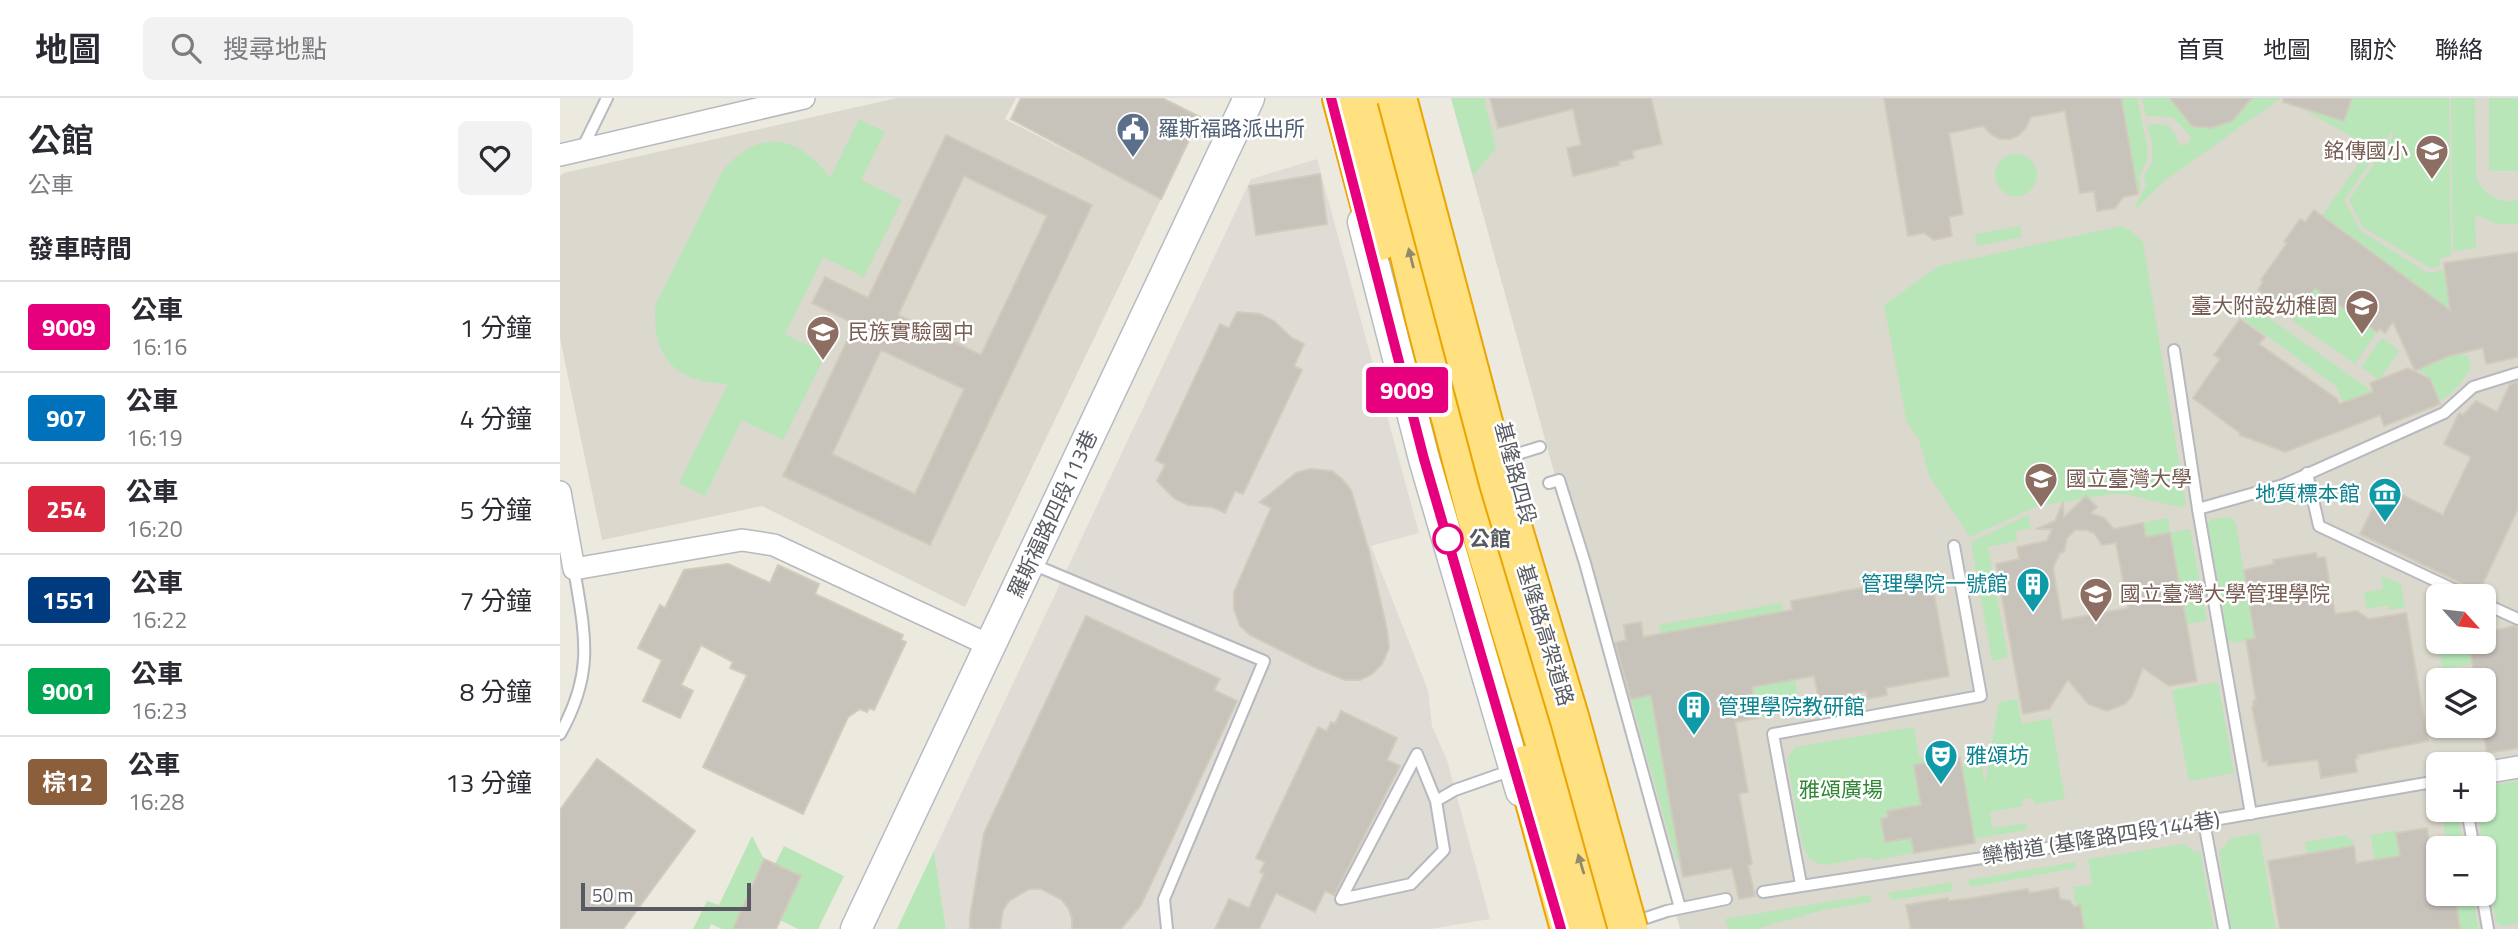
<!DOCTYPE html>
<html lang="zh-TW">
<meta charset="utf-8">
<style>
body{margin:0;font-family:"Titillium Web","Noto Sans TC",sans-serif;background:#f2f2f3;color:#2b2b33;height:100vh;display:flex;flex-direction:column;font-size:26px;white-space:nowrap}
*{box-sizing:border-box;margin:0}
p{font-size:23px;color:#7c7c81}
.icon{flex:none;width:38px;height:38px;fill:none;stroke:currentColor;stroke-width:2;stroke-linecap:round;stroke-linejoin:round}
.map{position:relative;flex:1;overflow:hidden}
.panel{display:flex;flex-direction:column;background:#fff;width:560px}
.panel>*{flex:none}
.badge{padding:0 14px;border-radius:5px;font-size:24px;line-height:46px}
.needle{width:46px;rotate:117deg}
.tools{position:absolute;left:1866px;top:486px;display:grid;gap:14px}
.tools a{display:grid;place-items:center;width:70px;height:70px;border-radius:10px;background:#fff;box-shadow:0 2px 5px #0004;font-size:35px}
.scale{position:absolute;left:21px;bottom:18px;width:170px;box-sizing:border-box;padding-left:7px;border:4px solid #575b61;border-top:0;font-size:19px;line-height:24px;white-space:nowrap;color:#575b61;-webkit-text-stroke:5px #fff;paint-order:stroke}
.map>.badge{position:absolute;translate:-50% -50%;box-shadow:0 0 0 4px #fff}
h2{padding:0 28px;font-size:26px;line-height:63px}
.round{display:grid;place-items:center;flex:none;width:74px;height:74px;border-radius:10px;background:#f2f2f3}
.head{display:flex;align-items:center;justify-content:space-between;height:119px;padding:0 28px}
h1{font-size:33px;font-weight:600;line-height:52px}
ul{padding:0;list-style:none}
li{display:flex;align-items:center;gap:21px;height:91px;padding:0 28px;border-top:2px solid #e1e1e2}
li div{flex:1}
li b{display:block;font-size:26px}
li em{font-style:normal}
li .badge{min-width:77px;font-weight:700;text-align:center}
header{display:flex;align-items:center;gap:42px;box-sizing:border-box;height:98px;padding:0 35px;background:#fff;border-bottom:2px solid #e1e1e2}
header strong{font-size:33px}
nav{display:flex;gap:38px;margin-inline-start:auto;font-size:24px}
.search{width:490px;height:63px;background:#f2f2f3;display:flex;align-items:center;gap:18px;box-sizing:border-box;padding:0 24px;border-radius:10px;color:#7c7c81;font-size:26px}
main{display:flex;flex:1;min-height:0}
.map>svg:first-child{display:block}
.industrial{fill:#dfdcd6}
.education{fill:#dbd8cd;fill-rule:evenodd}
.green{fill:#b8e6b9}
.building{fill:#c7c3bb;stroke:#d1cbbc;stroke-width:2;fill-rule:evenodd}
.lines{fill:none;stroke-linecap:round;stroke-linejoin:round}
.lane-casing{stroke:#b7b9bf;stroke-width:14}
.street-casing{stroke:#b7b9bf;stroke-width:24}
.secondary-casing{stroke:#b7bbc2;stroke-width:33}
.highway-casing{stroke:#eaa500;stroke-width:42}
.lane{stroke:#fff;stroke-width:10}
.street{stroke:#fff;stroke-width:21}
.secondary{stroke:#fff;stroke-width:30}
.highway{stroke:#ffe182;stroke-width:38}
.highway-bridge-casing{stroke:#eaa500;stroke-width:42;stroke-linecap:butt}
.highway-bridge{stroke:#ffe182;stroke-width:38}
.oneway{fill:#928a6d}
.line-casing{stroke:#fff;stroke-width:16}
.line{stroke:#e6007e;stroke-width:10}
.stop-dot{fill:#fff;stroke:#e6007e;stroke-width:3.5}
.labels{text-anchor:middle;stroke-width:5;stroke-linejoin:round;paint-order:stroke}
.service-label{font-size:21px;fill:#4e5e75;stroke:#fff;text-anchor:start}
.education-label{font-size:21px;fill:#785e54;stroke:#fff;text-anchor:start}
.street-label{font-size:21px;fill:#575b61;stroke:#fff}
.culture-label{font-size:21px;fill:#0d838f;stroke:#fff;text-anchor:end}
.stop-label{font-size:21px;font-weight:bold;fill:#575b61;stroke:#fff;text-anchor:start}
.park-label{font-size:21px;fill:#308735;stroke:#fff}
</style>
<header>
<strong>地圖</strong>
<div class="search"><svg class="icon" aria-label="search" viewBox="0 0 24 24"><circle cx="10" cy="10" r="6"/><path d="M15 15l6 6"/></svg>搜尋地點</div>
<nav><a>首頁</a><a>地圖</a><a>關於</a><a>聯絡</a></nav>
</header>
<main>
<section class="panel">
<div class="head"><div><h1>公館</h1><p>公車</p></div><a class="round"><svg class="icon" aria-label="heart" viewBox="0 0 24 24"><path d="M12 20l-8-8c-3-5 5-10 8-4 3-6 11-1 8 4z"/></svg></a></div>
<h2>發車時間</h2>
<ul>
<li><span class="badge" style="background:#e6007e;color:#fff">9009</span><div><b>公車</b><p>16:16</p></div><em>1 分鐘</em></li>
<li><span class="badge" style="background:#0072bc;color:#fff">907</span><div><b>公車</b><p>16:19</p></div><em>4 分鐘</em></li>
<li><span class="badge" style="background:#d7263d;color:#fff">254</span><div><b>公車</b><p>16:20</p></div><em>5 分鐘</em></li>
<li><span class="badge" style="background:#003b80;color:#fff">1551</span><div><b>公車</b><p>16:22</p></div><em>7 分鐘</em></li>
<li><span class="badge" style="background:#00a651;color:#fff">9001</span><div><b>公車</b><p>16:23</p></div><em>8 分鐘</em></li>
<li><span class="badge" style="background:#8b5e3c;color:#fff">棕12</span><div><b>公車</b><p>16:28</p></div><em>13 分鐘</em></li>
</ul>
</section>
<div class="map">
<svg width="1958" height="831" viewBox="0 0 1958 831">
<rect width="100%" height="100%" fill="#ece9de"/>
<path class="industrial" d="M757,61L859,435L811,448L868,592L872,628L887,662L930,821L870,831H386L374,753L691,81Z"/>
<g class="education">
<path d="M337,0H456L445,21L601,101L405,509L202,408L42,442L0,240V78L4,75Z"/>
<path d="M891,0H1958V831H1120ZM1878,499H1923V544H1878ZM1878,583H1923V628H1878ZM1878,667H1923V712H1878ZM1878,751H1923V796H1878Z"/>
</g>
<g class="green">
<path d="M891,0H924L936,50L913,77Z"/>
<path d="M1561,0H1577L1588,52L1587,63L1579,78L1581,89L1578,96Z"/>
<path d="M1582,0H1615C1621,39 1676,38 1687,0H1721L1604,83L1577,110L1575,108L1586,88L1584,79L1592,64V45L1587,26L1608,27L1617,38L1616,41L1620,47H1627L1631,39L1613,19L1586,18Z"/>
<path d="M1792,0H1889L1891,158L1880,160V168L1870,170L1803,129L1789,102L1833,38L1832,33L1784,102L1801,133L1868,175L1885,172L1889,200L1887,199L1901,256L1908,259L1911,270C1901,285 1894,295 1879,303L1873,296L1865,274L1860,275L1856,258L1869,267L1885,260L1886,243L1762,118L1810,49L1741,10L1784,23Z"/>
<path d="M1891,0H1915L1916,79C1924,98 1938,106 1958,102V126H1936L1915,116L1916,150L1893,153Z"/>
<rect x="1929" y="0" width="29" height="73"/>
<path d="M299,21L325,34L301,82L342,102L304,179L263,159L225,236L266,256L223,342L182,322L145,398L119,385L168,286C116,286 90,258 96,205L162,74C197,30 239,36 270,80Z"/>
<circle cx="1456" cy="77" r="21"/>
<path d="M1460,128L1462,139L1417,148L1415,136Z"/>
<path d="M1561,128L1571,133L1583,144L1626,407L1619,409L1565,396H1551L1477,408L1410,439L1369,378L1359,341L1347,325L1324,207L1379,168Z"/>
<path d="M1755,190L1817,234L1795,266L1732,222Z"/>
<path d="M1688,205L1813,294L1808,296L1817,319L1800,326L1798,323L1792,326L1776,288L1679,218Z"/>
<path d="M1822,240L1839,253L1819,282L1801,269Z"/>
<path d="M1468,417L1471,430L1456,433L1457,443L1428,449L1448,559L1432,563L1411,444Z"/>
<path d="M1667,419L1674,422L1676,426L1695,540L1673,545L1668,542L1648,428L1650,422Z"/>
<path d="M1608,420L1610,435L1630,431L1647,523L1627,526L1610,435L1586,439L1583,425Z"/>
<path d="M1821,478L1841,486L1845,509L1830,512L1828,507L1807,511L1804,495L1823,491Z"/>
<path d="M1221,505L1223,513L1101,536L1099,527Z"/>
<path d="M1878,544H1909L1912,566L1894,569L1896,583H1885Z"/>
<path d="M1235,582L1240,612L1198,620L1192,589Z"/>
<path d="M1658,584L1674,675L1629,683L1612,592Z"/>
<path d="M1091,597L1120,761L1116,762L1071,601Z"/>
<path d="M1457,601L1462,626L1491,620L1505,701L1474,706L1473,700L1462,701L1463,708L1430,714L1432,730L1466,725L1467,732L1414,741L1402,668L1421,665L1425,684L1439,604Z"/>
<path d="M1354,629L1359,660L1374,658V663L1354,667L1361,707L1327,713L1328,719L1321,721L1325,744L1351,740L1354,755L1314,762L1308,759L1266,767L1257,765L1249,760L1242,745L1227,661L1235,649Z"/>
<path d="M1958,683V825L1942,828L1936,824L1917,712H1923V689Z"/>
<path d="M1882,712H1897L1904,751H1887Z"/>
<path d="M1841,732L1836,735L1840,758L1822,761L1826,782L1818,783L1811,737Z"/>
<path d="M1699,735L1716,831H1671L1659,754L1671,740Z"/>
<path d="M1785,737L1793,743L1794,748L1747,757L1745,744Z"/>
<path d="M192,738L204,761L173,831H162L151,826L149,831H133L147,803L159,807Z"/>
<path d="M1624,746L1635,754L1640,753L1654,831H1524L1520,808H1516L1513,789L1532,786L1528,761Z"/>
<path d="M224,748L284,778L258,831H238L220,822L241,778L215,766Z"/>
<path d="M374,753L386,831H337Z"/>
<path d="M1515,764L1516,770L1412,789L1409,786L1408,782Z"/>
<path d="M1393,784L1391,793L1334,802L1329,799V795Z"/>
<path d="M1895,796H1912L1918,827L1916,831H1900Z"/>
<path d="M1310,797L1311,804L1267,811L1196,831H1168L1165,821Z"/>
</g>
<g class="building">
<path d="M461,0H602L640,19L601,101L451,21Z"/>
<path d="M930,0H1091L1102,46L1072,53L1074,60L1058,64L1059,67L1013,78L1007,50L1021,47L1013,11L938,30Z"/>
<path d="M1324,0H1561L1578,96L1563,99L1555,110L1537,113L1534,93L1520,95L1505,13L1471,19L1465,31L1458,38L1450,41H1440L1432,37L1423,28L1389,35L1403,116L1389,119L1392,138L1374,142L1364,135L1348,138Z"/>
<path d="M1610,0H1692L1672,23L1651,30L1632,28Z"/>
<path d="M1724,0H1792L1784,23L1723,4Z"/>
<path d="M386,37L532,107L370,447L223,378L295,226L252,205L265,179L308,200ZM404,78L487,118L421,257L338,217ZM321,252L404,291L355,396L272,356Z"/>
<path d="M760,76L767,126L696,137L689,88Z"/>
<path d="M1754,112L1890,212L1884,165L1958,154V259L1926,266L1923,250L1888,258L1855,273L1833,224L1825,235L1820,231L1817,234L1755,190L1735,218L1698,192L1703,184L1701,182L1727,145L1724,144L1740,121L1745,124Z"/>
<path d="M677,214L700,216L714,223L732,240L744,246L734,268L742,272L683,396L675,393L665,415L652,409L628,407L615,401L597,383L605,367L596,362L660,226L669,230Z"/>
<path d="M1680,221L1705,239L1699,246L1777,301L1779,306L1813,294L1810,285L1848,270L1870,281L1880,306L1824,328L1820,317L1725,354L1680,337V335L1633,300L1660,261L1654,257Z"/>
<path d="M1958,283V411L1919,494L1800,436L1824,388L1883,417L1911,359L1884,346L1899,315L1903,317L1916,303L1937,314L1950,286Z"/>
<path d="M750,371L772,373L782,381L791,392L809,453L827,532L829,550L822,566L812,576L800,582H785L756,570L690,537L680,528L674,511V494L711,410L700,404L736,375Z"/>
<path d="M1526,398L1537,409L1531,415L1544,420L1554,431L1583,425L1586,439L1610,435L1637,583L1609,588L1583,570L1572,598L1565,606L1547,613L1528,606L1508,582L1489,611L1463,616L1436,466L1459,461L1457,449L1487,443L1492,431H1476L1495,423L1503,404L1504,419ZM1515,432H1527L1534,435L1542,447L1556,445L1568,510L1502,522L1493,470L1500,455L1504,454L1507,440Z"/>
<path d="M1756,455L1757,460L1765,459L1775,516L1797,513L1809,521L1846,515L1868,643L1797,657L1798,660L1795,661L1797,674L1761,680L1758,662L1708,668L1707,663L1703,664L1692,609L1694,608L1693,603L1696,602L1686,542L1695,540L1684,472L1714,466L1713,462Z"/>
<path d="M168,466L210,485L218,467L259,486L255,496L343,537L341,542L346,544L314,612L309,610L307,614L300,611L288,619L243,716L143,669L187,577L170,570L173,564L141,547L121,587L133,593L120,620L83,603L102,562L78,550L100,507L105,510L124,472Z"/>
<path d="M1344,482L1346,494L1373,490L1389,578L1326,590L1327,597L1307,601L1306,593L1259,603L1254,578L1192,589L1198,620L1175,624L1188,694L1179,696L1192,766L1188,767L1195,798L1179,801L1172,770L1123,779L1091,597L1071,601L1055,545L1066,542L1064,527L1081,524L1083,539L1232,512L1231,503Z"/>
<path d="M526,518L660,581L654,592L677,603L581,807L561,831H512V820L508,810L501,801L481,791H469L449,803L443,812L440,831H410V819L424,735Z"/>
<path d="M1954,528L1958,529V650L1927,655L1923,631V583H1915L1909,544H1923V535Z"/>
<path d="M781,613L837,640L827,662L840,668L774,797L765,793L755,814L716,795L699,831H655L669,801L689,810L704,776L700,774L705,764L696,760L758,629L767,633L771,624L775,626Z"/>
<path d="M1400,659L1415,745L1354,755L1351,740L1325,744L1321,721L1328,719L1327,713L1361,707L1354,667Z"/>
<path d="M37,661L135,733L63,831H0V712Z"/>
<path d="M1867,730L1870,753L1878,751V796H1895L1900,831H1720L1708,763L1794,748L1796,765L1840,758L1836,735Z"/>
<path d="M204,761L241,778L216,831H173Z"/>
<path d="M1498,790L1500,801L1510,803L1514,809L1520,807L1524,831H1351L1346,807L1388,800V803L1406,801L1468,791L1469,795Z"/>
</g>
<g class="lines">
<defs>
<g id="lane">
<path d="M22,51L47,0"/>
<path d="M1614,252L1638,411L1691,716"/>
<path d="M951,358L980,349"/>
<path d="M1747,375L1759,428L1910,499"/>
<path d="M989,385L999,382L1025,465L1120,810"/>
<path d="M1638,411L1723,387L1884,315L1913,289L1958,275"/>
<path d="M472,466L704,563L604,801L607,831"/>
<path d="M1923,505L1958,521"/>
<path d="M0,636C35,574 25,537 14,471"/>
<path d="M876,703L884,752L851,786L781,801L857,656L876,703L895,692L952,672"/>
<path d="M1907,712L1914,751"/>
<path d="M1644,724L1664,831"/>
<path d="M1241,786L1213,636L1421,598L1394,448"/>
<path d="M1203,794L1539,742L1878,683"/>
<path d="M1922,796L1928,831"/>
<path d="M1077,823L1107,813L1166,801"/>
</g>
<g id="street">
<path d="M0,57L244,0"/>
<path d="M0,394L14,471L182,442L214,447L431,548"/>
<path d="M1923,675L1958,669"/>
</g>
<g id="secondary">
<path d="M803,124L864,361L961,693"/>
<path d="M296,831L689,0"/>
</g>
<g id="highway">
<path d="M782,0L820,143"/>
<path d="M812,0L866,224L916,416L1041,831"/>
<path d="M965,667L1010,831"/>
</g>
</defs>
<use href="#lane" class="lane-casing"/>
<use href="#street" class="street-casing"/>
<use href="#secondary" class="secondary-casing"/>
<use href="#highway" class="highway-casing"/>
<use href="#lane" class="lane"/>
<use href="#street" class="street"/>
<use href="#secondary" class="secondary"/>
<use href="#highway" class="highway"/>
<defs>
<path id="highway-bridge" d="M837,0L939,385L1010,622L1068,831"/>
</defs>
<use href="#highway-bridge" class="highway-bridge-casing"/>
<use href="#highway-bridge" class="highway-bridge"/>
</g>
<defs><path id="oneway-solid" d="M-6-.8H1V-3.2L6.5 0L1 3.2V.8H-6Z" transform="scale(1.75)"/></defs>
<g class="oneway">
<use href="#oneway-solid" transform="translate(851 160) rotate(-104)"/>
<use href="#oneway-solid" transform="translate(1021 766) rotate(-107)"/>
</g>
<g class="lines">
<defs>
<path id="line" d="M771,0L864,361L1001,831"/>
</defs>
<use href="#line" class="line-casing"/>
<use href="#line" class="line"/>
</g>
<defs>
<symbol id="civic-pin" viewBox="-11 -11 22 30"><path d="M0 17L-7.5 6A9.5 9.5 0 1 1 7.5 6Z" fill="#5c6f8a" stroke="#fff"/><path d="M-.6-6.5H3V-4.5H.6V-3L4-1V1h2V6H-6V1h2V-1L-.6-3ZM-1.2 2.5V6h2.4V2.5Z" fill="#fff"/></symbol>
<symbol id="school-pin" viewBox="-11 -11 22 30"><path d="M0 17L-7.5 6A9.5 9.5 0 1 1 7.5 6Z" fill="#8d6e63" stroke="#fff"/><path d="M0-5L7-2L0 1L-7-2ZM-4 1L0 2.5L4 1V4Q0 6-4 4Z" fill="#fff"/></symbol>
<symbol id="university-pin" viewBox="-11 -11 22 30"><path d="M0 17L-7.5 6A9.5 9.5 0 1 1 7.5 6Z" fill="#8d6e63" stroke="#fff"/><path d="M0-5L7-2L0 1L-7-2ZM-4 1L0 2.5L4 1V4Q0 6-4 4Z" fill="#fff"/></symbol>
<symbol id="museum-pin" viewBox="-11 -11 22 30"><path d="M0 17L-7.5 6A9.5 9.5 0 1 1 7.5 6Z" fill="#0f9aa8" stroke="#fff"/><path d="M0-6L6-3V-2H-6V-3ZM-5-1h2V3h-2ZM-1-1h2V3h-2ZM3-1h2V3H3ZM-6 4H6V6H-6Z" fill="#fff"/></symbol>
<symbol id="building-pin" viewBox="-11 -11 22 30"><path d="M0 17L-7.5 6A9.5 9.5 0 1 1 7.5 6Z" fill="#0f9aa8" stroke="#fff"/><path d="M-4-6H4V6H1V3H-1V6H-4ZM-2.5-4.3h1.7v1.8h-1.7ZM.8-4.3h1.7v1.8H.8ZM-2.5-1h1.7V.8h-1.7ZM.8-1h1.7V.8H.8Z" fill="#fff"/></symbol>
<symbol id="theatre-pin" viewBox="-11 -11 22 30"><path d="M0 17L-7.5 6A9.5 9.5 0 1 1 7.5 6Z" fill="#0f9aa8" stroke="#fff"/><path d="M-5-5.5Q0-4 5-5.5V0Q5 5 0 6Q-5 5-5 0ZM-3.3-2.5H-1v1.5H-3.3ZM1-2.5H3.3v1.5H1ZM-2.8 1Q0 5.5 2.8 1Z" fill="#fff"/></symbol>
</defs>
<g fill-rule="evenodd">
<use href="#civic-pin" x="554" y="12" width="38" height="52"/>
<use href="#school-pin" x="1853" y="34" width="38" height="52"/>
<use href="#school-pin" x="1783" y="189" width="38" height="52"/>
<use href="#school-pin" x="244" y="215" width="38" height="52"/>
<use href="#university-pin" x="1462" y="362" width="38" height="52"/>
<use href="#museum-pin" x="1806" y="377" width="38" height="52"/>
<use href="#building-pin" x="1454" y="467" width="38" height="52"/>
<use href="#university-pin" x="1517" y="477" width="38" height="52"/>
<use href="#building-pin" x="1115" y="590" width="38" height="52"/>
<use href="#theatre-pin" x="1362" y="639" width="38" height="52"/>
</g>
<circle class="stop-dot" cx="888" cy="441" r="14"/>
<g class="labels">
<g class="service-label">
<text x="598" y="38">羅斯福路派出所</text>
</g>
<g class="education-label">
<text x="1848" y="60" text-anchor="end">銘傳國小</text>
<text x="1778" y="215" text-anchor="end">臺大附設幼稚園</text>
<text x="288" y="241">民族實驗國中</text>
<text x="1506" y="388">國立臺灣大學</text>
<text x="1560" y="503">國立臺灣大學管理學院</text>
</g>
<g class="street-label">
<text transform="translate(955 375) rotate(75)" y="7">基隆路四段</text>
<text transform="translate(493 416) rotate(-65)" y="7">羅斯福路四段113巷</text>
<text transform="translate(985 537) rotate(73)" y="7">基隆路高架道路</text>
<text transform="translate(1541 740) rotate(-9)" y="7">欒樹道 (基隆路四段144巷)</text>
</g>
<g class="culture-label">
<text x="1800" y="403">地質標本館</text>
<text x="1448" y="493">管理學院一號館</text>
<text x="1158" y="616" text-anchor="start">管理學院教研館</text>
<text x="1406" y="665" text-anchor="start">雅頌坊</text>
</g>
<g class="stop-label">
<text x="909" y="448">公館</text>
</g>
<g class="park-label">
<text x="1281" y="699">雅頌廣場</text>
</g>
</g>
</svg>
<div class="tools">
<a><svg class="needle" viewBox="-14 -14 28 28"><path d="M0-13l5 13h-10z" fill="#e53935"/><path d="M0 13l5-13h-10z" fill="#7c7c81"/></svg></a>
<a><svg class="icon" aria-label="layers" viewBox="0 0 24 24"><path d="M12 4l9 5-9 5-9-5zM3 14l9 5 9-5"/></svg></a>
<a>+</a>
<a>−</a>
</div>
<div class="scale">50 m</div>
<b class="badge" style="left:847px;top:292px;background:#e6007e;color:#fff">9009</b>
</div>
</main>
